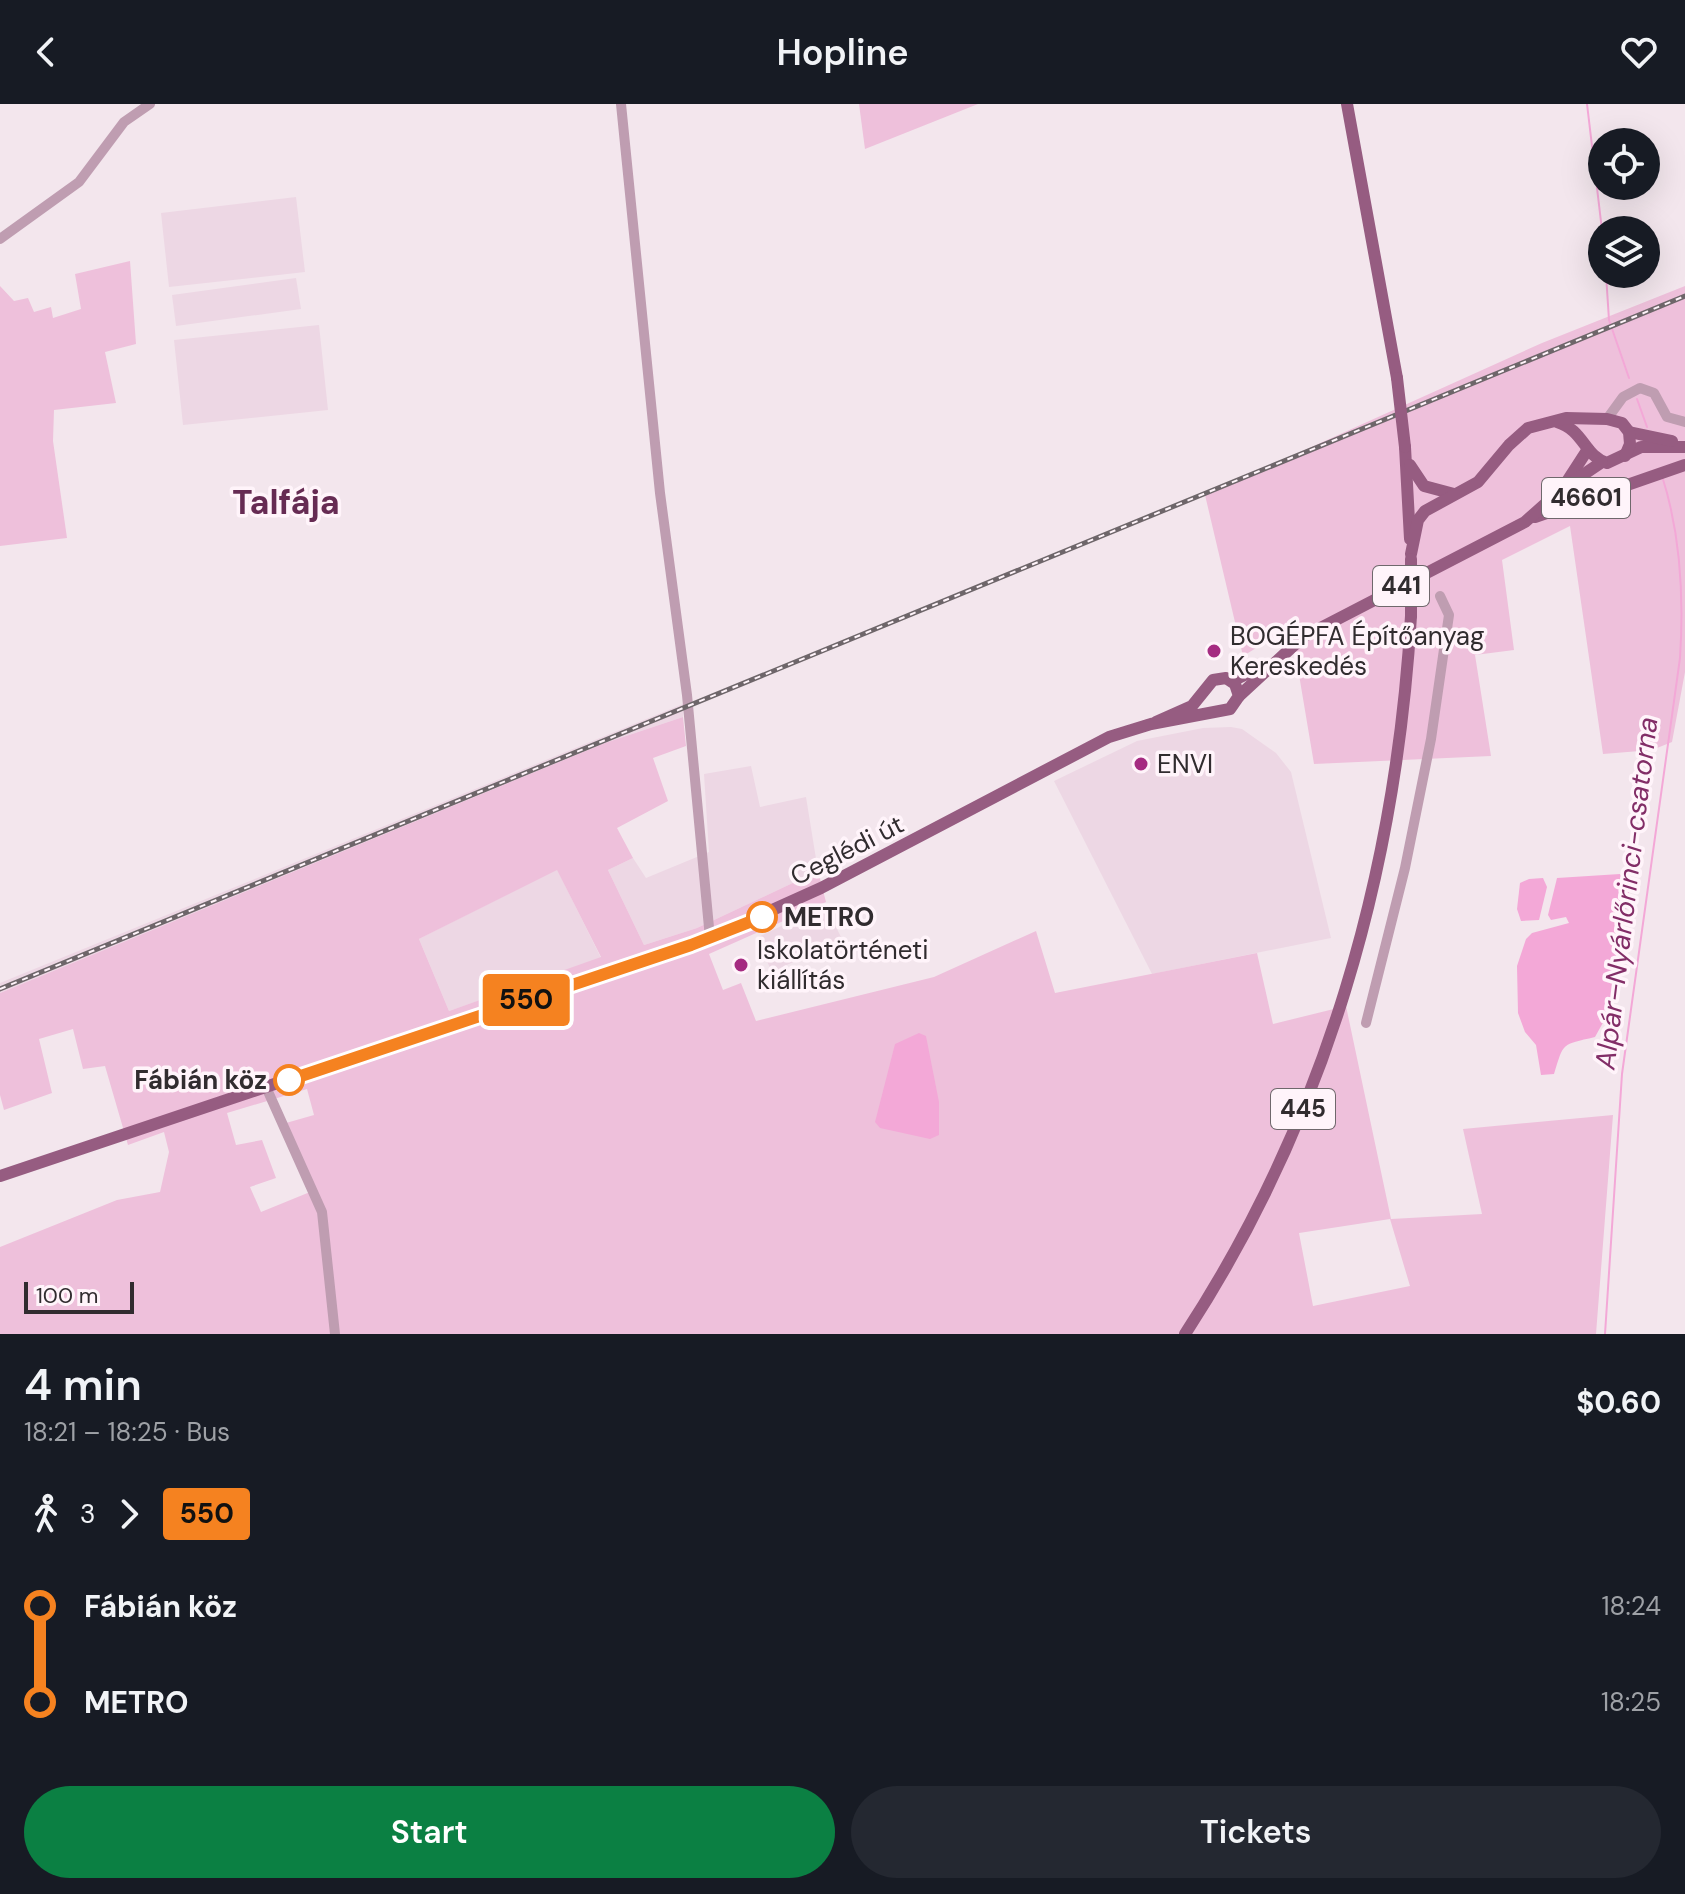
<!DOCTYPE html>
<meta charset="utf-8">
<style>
body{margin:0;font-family:"DM Sans",sans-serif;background:#242831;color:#f1f3f6;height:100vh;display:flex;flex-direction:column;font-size:30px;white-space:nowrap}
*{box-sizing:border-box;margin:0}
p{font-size:26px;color:#9ea1a6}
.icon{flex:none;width:44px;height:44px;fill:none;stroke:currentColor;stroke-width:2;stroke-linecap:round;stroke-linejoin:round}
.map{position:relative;height:1230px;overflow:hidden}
.details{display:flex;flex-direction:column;background:#171b24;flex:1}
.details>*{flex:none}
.badge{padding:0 16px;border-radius:6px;font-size:28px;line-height:52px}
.buttons{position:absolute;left:1588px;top:24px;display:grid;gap:16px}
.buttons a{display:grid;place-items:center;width:72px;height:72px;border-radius:50%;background:#171b24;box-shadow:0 8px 32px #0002;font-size:40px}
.scale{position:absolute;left:24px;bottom:20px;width:110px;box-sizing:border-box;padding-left:8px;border:4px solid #312c2f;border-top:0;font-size:22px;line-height:28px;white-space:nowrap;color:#312c2f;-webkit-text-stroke:6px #fff4fa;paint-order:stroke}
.map>.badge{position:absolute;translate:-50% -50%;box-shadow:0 0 0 4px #fff}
.legs{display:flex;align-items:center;gap:12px;height:88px;padding:0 24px;font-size:26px}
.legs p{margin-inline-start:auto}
.head{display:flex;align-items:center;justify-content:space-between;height:136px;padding:0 24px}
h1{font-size:44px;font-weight:600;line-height:60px}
.action{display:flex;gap:16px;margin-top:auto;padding:16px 24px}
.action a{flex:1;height:92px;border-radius:48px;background:#0b8043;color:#fff;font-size:32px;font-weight:600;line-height:92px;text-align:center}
.action a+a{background:#242831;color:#f1f3f6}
ul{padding:0 24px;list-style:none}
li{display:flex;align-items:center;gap:28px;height:96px;font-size:30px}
li i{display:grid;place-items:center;width:12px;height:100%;margin:0 10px;background:currentColor}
li i::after{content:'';width:20px;height:20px;margin:-10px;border:6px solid;border-radius:50%;background:#171b24}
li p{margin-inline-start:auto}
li:first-child i{background:linear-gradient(#0000 50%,currentColor 0)}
li:last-child i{background:linear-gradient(currentColor 50%,#0000 0)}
header{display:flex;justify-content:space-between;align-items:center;height:104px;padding:0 24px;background:#171b24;font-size:36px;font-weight:600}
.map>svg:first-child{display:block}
.built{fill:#edd7e4}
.green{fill:#eec0db;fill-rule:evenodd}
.water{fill:#f3a8d7}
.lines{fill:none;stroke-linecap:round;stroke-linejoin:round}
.stream{stroke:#f3a8d7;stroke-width:2}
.minor{stroke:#bf9db1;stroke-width:10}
.major{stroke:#965c81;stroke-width:12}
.rail-casing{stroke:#6e666a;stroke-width:5}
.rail{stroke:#fff4fa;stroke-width:2;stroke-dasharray:6;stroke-linecap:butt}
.major-bridge{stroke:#965c81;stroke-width:12}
.line-1-casing{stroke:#fff;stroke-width:18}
.line-1{stroke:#f58220;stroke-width:12}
.poi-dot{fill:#a52b81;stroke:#fff4fa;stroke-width:3}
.stop-1-dot{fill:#fff;stroke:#f58220;stroke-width:4}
.labels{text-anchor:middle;stroke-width:7;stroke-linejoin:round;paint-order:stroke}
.shield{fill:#fff4fa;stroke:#6f686c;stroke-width:2}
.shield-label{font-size:24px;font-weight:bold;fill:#312c2f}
.poi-label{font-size:26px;fill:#312c2f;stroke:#fff4fa;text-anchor:start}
.street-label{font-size:26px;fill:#312c2f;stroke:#fff4fa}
.stop-label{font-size:26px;font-weight:bold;fill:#312c2f;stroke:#fff4fa;text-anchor:start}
.water-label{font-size:28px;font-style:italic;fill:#822d67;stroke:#fff4fa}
.district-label{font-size:34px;font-weight:bold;fill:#662b53;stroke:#fff4fa}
</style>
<header><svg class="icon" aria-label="back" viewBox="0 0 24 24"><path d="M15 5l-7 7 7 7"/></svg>Hopline<svg class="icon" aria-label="heart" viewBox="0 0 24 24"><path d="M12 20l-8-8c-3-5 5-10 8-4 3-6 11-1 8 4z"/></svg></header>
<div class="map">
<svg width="1685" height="1230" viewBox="0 0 1685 1230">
<rect width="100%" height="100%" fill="#f3e6ed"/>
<g class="built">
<path d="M296,93L305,168L169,183L161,109Z"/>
<path d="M296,174L301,205L176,222L172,191Z"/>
<path d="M319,221L328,306L183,321L174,236Z"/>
<path d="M683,600V613L605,639L0,889V879Z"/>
<path d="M1231,623L1242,625L1276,649L1291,668L1331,834L1152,870L1054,677L1137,637L1203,624Z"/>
<path d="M751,662L760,703L806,693L818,767L697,824L644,841L608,766L633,754L646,774L709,748L704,670Z"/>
<path d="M557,765L601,854L449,907L419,835Z"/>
<path d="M825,801L842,835L772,868L756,834Z"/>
</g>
<g class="green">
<path d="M859,0H978L865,45Z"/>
<path d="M130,157L136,240L105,248L116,299L54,306L53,337L67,434L0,442V182L14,197L28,194L34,208L51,203L53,214L81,205L75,170Z"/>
<path d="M1685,182V568L1672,638L1652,646L1603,650L1570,422L1502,456L1514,546L1475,551L1491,652L1314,660L1291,523L1243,552L1205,391L1542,239Z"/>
<path d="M683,613L686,642L653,654L668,697L617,724L633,754L608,766L644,841L697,824L818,767L826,798L709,850L723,886L741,879L756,917L934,873L1036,827L1055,889L1257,849L1273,920L1346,902L1391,1115L1482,1110L1463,1025L1613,1011L1596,1230H0V1143L117,1096L160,1088L169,1048L164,1028L128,1041L105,962L83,965L73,925L39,935L52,989L4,1006L0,991V889L605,639ZM557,766L601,853L449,907L419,835ZM307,985L314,1011L279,1021L310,1088L261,1108L250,1083L276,1074L262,1036L236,1041L227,1009ZM1390,1115L1410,1182L1313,1202L1299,1129Z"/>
</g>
<g class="water">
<path d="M1620,770L1629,787L1610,906L1595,933C1561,941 1564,938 1554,970L1541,971L1536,941L1525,928L1518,909L1517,862L1526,835L1532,829L1569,819L1566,813L1551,816L1548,811L1557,774Z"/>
<path d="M1543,774L1547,783L1539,816L1521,817L1517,805L1520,779L1529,775Z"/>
<path d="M919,929L926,932L939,998V1031L930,1035L880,1024L875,1018L895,940Z"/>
</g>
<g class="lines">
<g class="stream">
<path d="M1587,0L1602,126"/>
<path d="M1606,170L1609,216L1629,274"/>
<path d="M1637,295L1647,323"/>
<path d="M1605,1230L1622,970L1680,554C1684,492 1681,431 1662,372"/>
</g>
<g class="minor">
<path d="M621,0L660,389L687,591L710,834"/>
<path d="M0,135L79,78L124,18L150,0"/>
<path d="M1607,315L1623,293L1640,284L1654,289L1667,313L1685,318"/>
<path d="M1366,919L1405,764L1431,635L1449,511L1440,492"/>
<path d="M266,983L322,1108L335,1230"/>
</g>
<g class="major">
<path d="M1347,0L1397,274"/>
<path d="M1557,318C1584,326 1584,352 1607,359L1641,343H1685"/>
<path d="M1629,328L1672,337"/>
<path d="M1405,343L1410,435"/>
<path d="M1410,361L1424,382L1454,390"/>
<path d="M1566,379L1588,345"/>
<path d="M1535,413L1685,361"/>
<path d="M1411,450L1418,416L1425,407L1478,378L1509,341L1528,324L1566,314L1607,315L1622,319L1629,328L1630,340L1625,352"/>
<path d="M1232,577L1263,562"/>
<path d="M1239,592L1303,533L1525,418L1562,385L1602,358"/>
<path d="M0,1072L710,834L821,784L1109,633L1151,620L1230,605L1239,592L1235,580L1226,574L1213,576L1192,602L1156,618"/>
<path d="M1185,1230C1326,1014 1396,768 1411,512"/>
</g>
<defs>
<path id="rail" d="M0,885L1685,192"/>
</defs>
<use href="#rail" class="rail-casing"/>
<use href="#rail" class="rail"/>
<g class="major-bridge">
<path d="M1397,274L1405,343"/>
<path d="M1411,455V512"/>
</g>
</g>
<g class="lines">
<defs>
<path id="line-1" d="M289,976L691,841L762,813"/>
</defs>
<use href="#line-1" class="line-1-casing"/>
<use href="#line-1" class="line-1"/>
</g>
<g class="poi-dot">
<circle cx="1214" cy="547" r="8"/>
<circle cx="1141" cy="660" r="8"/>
<circle cx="741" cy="861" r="8"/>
</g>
<g class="stop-1-dot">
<circle cx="762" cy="813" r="14"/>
<circle cx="289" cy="976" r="14"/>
</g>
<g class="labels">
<g class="shield">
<rect x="1542" y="374" width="88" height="40" rx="6"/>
<rect x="1373" y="462" width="56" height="40" rx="6"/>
<rect x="1271" y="985" width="64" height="40" rx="6"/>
</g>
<g class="shield-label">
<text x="1586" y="402">46601</text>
<text x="1401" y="490">441</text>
<text x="1303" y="1013">445</text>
</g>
<g class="poi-label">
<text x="1230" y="541">BOGÉPFA Építőanyag<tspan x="1230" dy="30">Kereskedés</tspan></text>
<text x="1157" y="669">ENVI</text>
<text x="757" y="855">Iskolatörténeti<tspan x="757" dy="30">kiállítás</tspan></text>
</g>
<g class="street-label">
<text transform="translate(847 746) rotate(-27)" y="9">Ceglédi út</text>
</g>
<g class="stop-label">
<text x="784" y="822">METRO</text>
<text x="267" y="985" text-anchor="end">Fábián köz</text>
</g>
<g class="water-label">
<text transform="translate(1626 789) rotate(-83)" y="10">Alpár–Nyárlőrinci-csatorna</text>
</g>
<g class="district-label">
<text x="286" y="410">Talfája</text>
</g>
</g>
</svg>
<div class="buttons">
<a><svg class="icon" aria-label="locate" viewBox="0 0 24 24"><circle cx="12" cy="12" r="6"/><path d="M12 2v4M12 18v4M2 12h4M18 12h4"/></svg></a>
<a><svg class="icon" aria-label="layers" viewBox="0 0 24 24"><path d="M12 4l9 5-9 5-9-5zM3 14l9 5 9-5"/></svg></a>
</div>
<div class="scale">100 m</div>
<b class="badge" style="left:526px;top:896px;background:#f58220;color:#111">550</b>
</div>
<section class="details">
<div class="head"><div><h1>4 min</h1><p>18:21 – 18:25 · Bus</p></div><b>$0.60</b></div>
<div class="legs"><svg class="icon" aria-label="walk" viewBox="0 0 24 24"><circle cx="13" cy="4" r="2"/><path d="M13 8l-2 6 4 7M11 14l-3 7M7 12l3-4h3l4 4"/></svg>3<svg class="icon" aria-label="forward" viewBox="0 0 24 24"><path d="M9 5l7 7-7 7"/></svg><b class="badge" style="background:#f58220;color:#111">550</b></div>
<ul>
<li><i style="color:#f58220"></i><b>Fábián köz</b><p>18:24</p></li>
<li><i style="color:#f58220"></i><b>METRO</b><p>18:25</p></li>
</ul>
<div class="action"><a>Start</a><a>Tickets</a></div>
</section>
